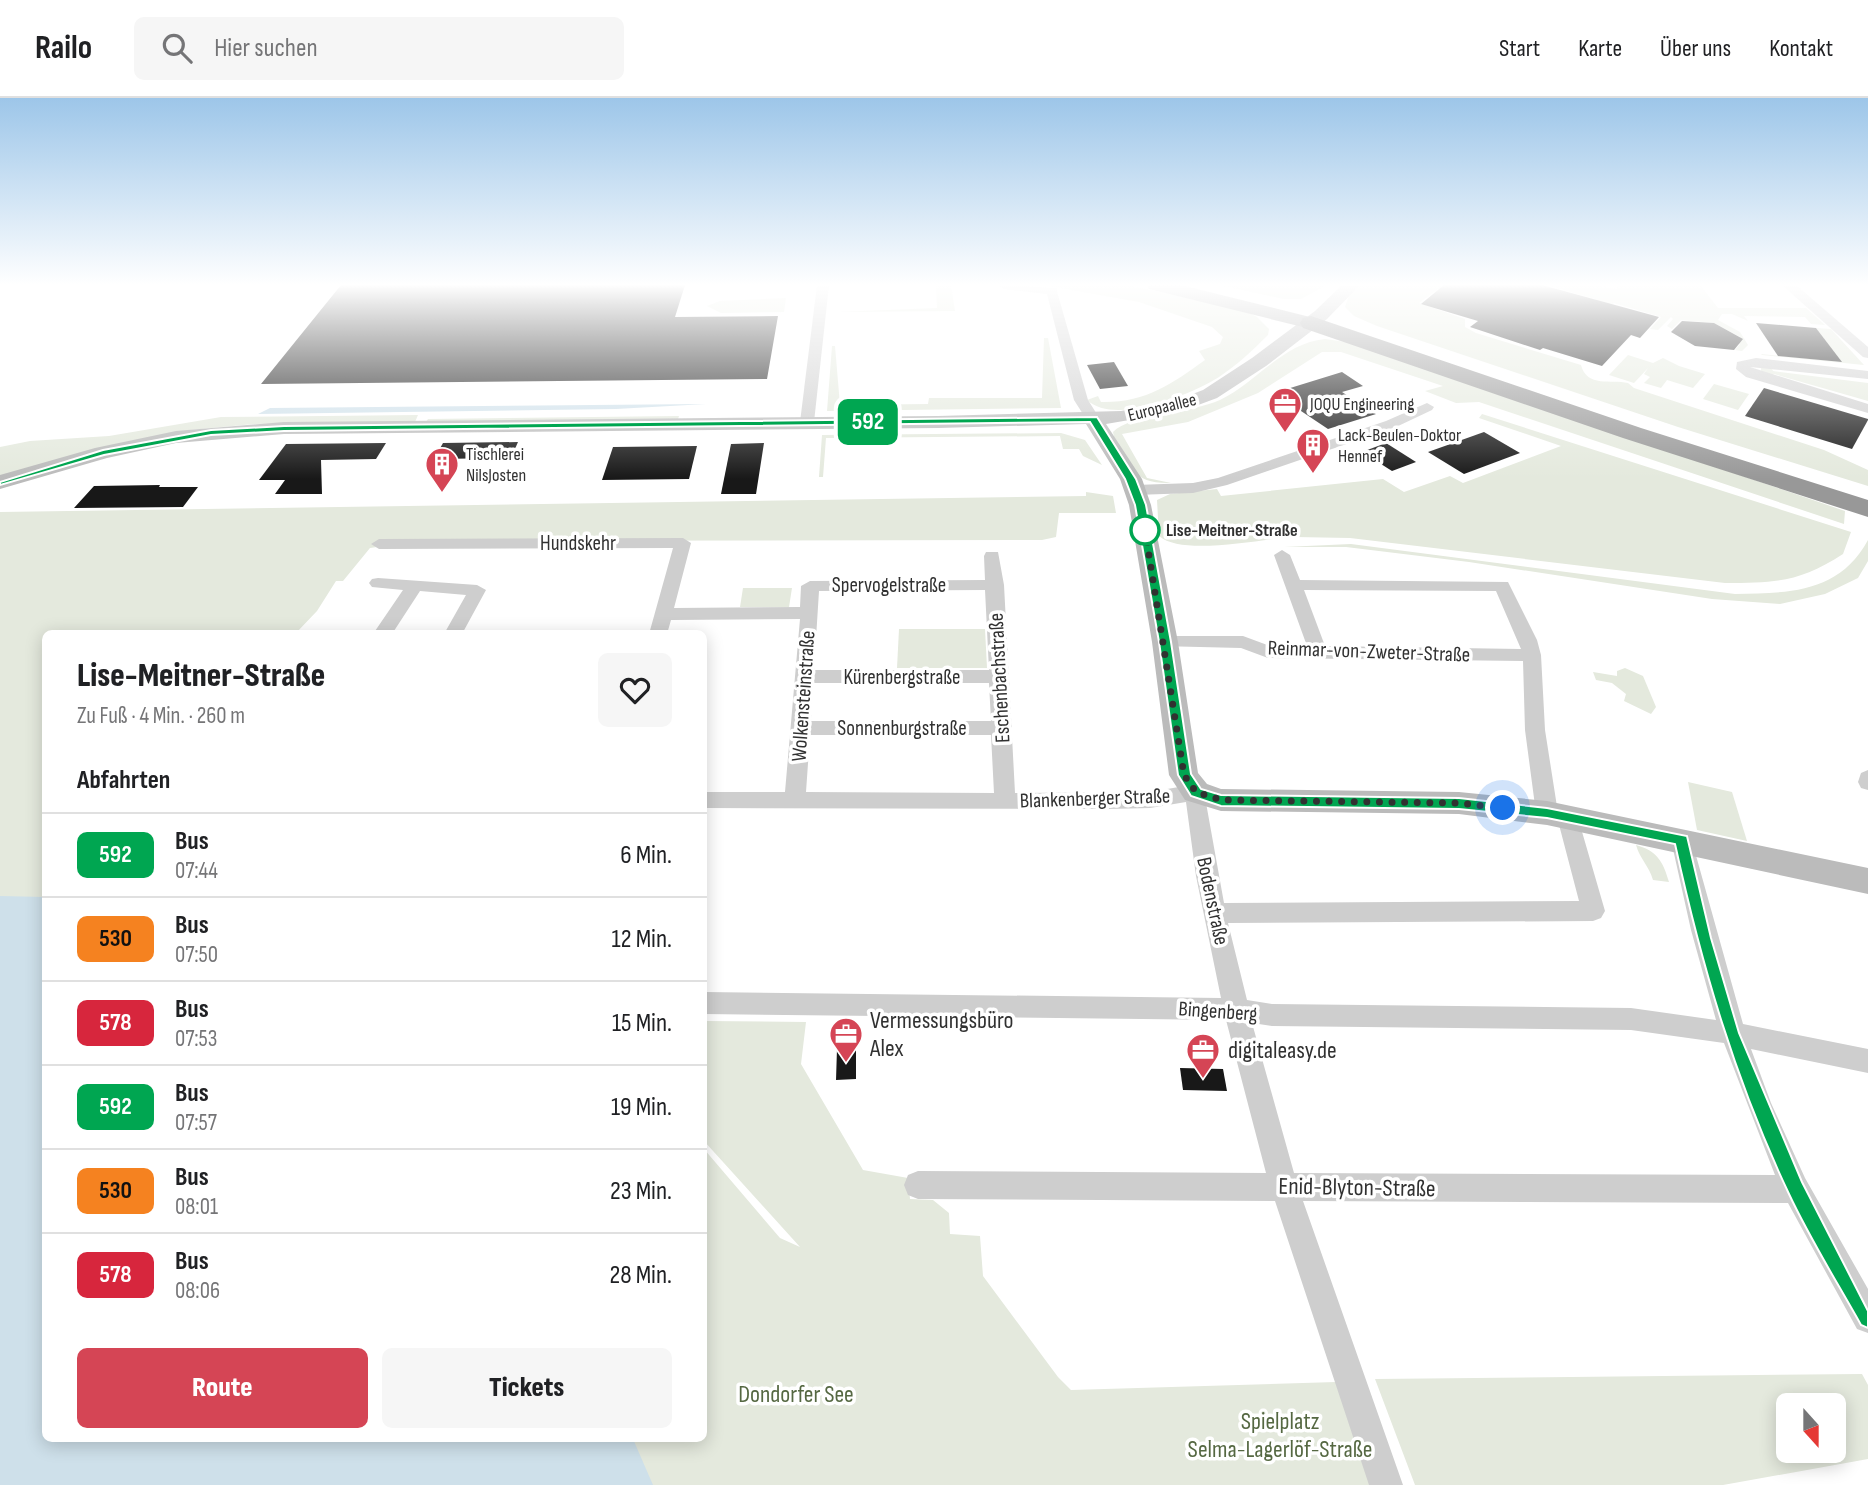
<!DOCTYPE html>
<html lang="de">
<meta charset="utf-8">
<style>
body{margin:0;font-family:"Sofia Sans Condensed",sans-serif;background:#f6f6f6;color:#202124;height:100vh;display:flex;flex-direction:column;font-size:26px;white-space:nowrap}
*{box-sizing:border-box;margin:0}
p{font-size:23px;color:#757577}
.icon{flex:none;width:38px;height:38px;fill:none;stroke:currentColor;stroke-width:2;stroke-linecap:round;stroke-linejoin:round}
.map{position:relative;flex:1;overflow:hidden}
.side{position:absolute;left:42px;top:532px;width:665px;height:812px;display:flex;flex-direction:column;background:#fff;border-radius:10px;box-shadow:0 4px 18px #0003}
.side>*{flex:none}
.badge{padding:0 14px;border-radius:10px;font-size:24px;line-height:46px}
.needle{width:46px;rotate:159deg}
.tools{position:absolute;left:1776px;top:1295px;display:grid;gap:14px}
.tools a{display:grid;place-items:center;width:70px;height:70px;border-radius:10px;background:#fff;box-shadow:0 4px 18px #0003;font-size:35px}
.you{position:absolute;width:35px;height:35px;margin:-18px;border:5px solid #fff;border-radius:50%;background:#1a73e8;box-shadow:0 0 0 10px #1a73e833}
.map>.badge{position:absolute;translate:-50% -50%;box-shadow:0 0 0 4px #fff}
h2{padding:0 35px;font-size:26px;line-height:63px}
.round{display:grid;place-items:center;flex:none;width:74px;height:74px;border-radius:10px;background:#f6f6f6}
.headline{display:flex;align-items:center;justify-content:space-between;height:119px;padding:0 35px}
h1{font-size:33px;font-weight:800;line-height:52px}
.action{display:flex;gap:14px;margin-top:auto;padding:14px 35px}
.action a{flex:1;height:80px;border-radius:10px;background:#d54555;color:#fff;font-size:28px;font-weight:800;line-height:80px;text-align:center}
.action a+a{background:#f6f6f6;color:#202124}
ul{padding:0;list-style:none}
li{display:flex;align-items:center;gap:21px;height:84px;padding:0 35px;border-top:2px solid #e0e0e0}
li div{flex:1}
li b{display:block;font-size:26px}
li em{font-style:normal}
li .badge{min-width:77px;font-weight:700;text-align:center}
header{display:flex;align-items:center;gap:42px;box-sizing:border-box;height:98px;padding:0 35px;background:#fff;border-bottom:2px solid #e0e0e0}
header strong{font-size:33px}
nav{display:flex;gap:38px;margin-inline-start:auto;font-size:24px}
.search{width:490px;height:63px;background:#f6f6f6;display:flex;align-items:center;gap:18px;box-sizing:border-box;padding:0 24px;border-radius:10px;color:#757577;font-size:26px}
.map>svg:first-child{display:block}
.green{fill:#e4e9dd;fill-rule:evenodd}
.water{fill:#cee0ea}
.building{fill:#181818}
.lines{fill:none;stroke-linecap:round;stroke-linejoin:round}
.street{fill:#cecece;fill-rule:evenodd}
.secondary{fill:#bbb;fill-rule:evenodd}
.primary{fill:#a9a9a9;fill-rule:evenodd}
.highway{fill:#989898;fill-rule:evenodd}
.line{fill:#00a651;stroke:#fff;stroke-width:2}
.walk{stroke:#313131;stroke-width:7;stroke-dasharray:0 12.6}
.stop-dot{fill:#fff;stroke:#00a651;stroke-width:3.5}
.labels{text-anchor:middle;stroke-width:7;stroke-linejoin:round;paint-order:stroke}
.far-poi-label{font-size:18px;fill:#313131;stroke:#fff;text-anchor:start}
.far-street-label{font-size:18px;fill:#313131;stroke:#fff}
.far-stop-label{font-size:18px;font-weight:bold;fill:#313131;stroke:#fff;text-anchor:start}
.street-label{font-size:21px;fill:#313131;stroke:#fff}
.near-poi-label{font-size:24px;fill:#313131;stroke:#fff;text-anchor:start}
.near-street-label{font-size:24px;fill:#313131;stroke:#fff}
.near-park-label{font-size:24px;fill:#556842;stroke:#fff}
</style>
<header>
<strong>Railo</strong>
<div class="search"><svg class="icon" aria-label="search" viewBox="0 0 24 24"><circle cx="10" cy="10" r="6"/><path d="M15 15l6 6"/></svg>Hier suchen</div>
<nav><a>Start</a><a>Karte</a><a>Über uns</a><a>Kontakt</a></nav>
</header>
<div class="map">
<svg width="1868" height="1387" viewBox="0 0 1868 1387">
<rect width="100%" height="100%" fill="#fff"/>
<g class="green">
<path d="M936,187H951L955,213L837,214L937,210Z"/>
<path d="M1043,187H1127L1244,212L1257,219L1269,231L1268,237C1253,252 1237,267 1219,279C1190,297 1115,328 1087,302L1098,298L1101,304C1145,305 1172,286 1205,262L1199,253L1220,246L1223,239L1212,229L1139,204Z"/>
<path d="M1219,187H1327L1301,201H1284Z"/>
<path d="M1359,187H1454L1495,208L1438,191L1419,205L1465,221V229L1476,235L1581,267C1587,290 1611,281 1628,285L1634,290L1824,352L1868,372V388L1678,329L1377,228L1354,218L1345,209L1350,195Z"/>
<path d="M1546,187H1593L1617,191V187H1700L1718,210H1806L1825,227L1811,226L1805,219L1744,218L1748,223L1732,216H1722L1718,222L1740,234L1748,247L1742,253L1735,252L1740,246L1737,245L1740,239L1714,225L1681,222L1672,231L1667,228L1673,221L1671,219L1658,232L1650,231L1661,219L1614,205L1604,212L1595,201Z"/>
<path d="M786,200L784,214L721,215L707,208L720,203Z"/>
<path d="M1816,230L1831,231L1864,267L1762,257L1761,256L1841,264Z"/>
<path d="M1044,240H1048L1061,310L827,313L832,248H835L840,307L928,306L929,300H1042Z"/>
<path d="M1325,241L1353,245L1845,413L1844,426L1479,304L1456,305L1425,293L1443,288L1341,254H1322L1258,295L1188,324L1122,336L1147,380L1171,385C1132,386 1132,369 1114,339L1113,334C1130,316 1192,315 1220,302C1257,284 1283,245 1325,241Z"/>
<path d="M1628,257L1653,265L1663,260L1679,268L1705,276L1693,290L1667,282L1661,290L1644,285L1650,279L1644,276L1648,270L1634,285L1609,277Z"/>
<path d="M1761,269H1771L1773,273L1868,285V303L1774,276L1771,279L1761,274Z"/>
<path d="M1714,286L1749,296L1738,312L1703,301Z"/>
<path d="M1482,316L1851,434L1843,456C1800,484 1776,485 1725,485L1350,440C1332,440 1313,439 1295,439C1264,440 1183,459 1159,438L1157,402L1170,396L1217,391L1221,398L1383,381L1404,394L1450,378L1463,385L1561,348L1479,320Z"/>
<path d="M418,317L415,324L254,326L190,332L0,380V349L30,343L109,338L221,319Z"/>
<path d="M679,318L678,321L426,324L428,321Z"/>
<path d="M1061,335L1085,342L1102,367L1083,358L1079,351H1063L1060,338L826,340L823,379H819L822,337Z"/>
<path d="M1086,394L1113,398L1116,415H1059L1056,439L1042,442L383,443L377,449L370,450L343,483H336L317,513L296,535L46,536V1340H704V1051L780,1140L800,1149L704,1043V923L806,924L801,966L863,1072L908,1080L910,1101L933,1102L949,1115L950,1136L980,1138L983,1178L1058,1279L1071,1292L1336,1284L1370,1387H0V414L1086,398Z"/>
<path d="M1868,442V463L1858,480L1825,496L1780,506L1712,501L1469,464L1346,449H1284L1351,446L1735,496C1790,495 1839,495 1868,442Z"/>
<path d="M743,490H792L789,509H740Z"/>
<path d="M899,531H985L987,570H897Z"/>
<path d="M1625,570L1643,578L1656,609L1651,616L1624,603L1626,596L1612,585L1596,582L1593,574L1617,578V573Z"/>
<path d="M1688,684L1732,694L1747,743L1697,732Z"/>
<path d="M1636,747C1657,753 1663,763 1669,784L1653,782C1649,768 1640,761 1636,747Z"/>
<path d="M1862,1276L1868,1287V1361L1723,1387H1415L1375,1281ZM1788,1307H1834V1353H1788Z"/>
</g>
<g class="water">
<path d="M706,306L616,311L258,316L270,310Z"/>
<path d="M0,798L45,799L46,1340L633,1341L653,1387H0Z"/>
</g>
<g class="building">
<path d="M341,187H685L675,219L778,218L767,281L261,286Z"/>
<path d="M1444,187H1542L1659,219L1640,240L1631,237L1602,268L1543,250L1540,252L1470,229L1478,223L1421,206Z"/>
<path d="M1682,223L1714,225L1743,241L1734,252L1695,248L1671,234Z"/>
<path d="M1756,225L1816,230L1842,264L1778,258Z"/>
<path d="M1114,264L1128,288L1100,291L1087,267Z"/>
<path d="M1342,274L1363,288L1342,294L1376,316L1328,331L1274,295Z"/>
<path d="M1764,290L1868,321V322L1852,351L1745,318Z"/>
<path d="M1484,334L1520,355L1464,376L1428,354Z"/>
<path d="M518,344L511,360L434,361L443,345Z"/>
<path d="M386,345L376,361L321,362L322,396H275L285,382H259L286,346Z"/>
<path d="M764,345L756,396H721L731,346Z"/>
<path d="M1386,345L1416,364L1392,373L1362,354Z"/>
<path d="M697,348L689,381L602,382L613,349Z"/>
<path d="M160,387L159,389H198L183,409L74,410L94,388Z"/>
<path d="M837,951H856V981L836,982Z"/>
<path d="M1180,970L1223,971L1227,993L1183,992Z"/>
</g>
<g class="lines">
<g class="street">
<path d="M817,187H829L814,324L807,328L800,324Z"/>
<path d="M998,187L1056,190L1088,302L1100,321L1098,324H1088L1074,302L1047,196L1004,191Z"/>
<path d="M1782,187H1796L1868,249V260L1863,259Z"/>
<path d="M1756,260L1868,273V281L1750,269L1868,306V315L1746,279L1736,271L1737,264Z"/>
<path d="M1427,305L1434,309L1432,312L1396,329L1227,387L1193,395L1135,397L1127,392L1135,387L1193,385L1218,380L1386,323Z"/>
<path d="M683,440L691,445L674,510L800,509L801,488L810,483L985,482L984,458L986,454H998L1004,487L1015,695L1150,694L1196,686L1203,688L1224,805L1579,803L1557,719L1560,713L1568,711L1576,713L1605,813L1601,820L1593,823L1228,825L1247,902L1272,906L1631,910L1716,922L1691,832L1671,742L1674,736L1682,733L1690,736L1743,926L1868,951V975L1751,951L1771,1005L1805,1080L1868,1191V1235L1857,1231L1788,1105L1303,1103L1403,1387H1369L1275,1103L918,1101L908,1097L904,1087L908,1077L918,1073L1266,1075L1226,922L704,916V894L1221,900L1196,778L1186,704L1150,710L1108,711L704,710V694H785L800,521L671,522L667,536H649L673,450L379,451L371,446L379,441ZM985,492L989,572H814L819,493ZM813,585H989L991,623H811ZM810,637H991L994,695L806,694ZM1252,925L1272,928L1631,932L1724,945L1775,1077L1294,1075Z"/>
<path d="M1282,452L1290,457L1300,482L1508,484L1537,542L1541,557L1545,632L1558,715L1555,721L1547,723L1539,721L1536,715L1525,632L1523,563L1268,560L1241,550L1159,548L1156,544L1165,538H1243L1270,548H1307L1274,457ZM1304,492L1496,493L1521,551L1325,548Z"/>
<path d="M378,480L477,487L486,492L462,536H444L466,497L420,493L392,536H373L403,492L372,489L369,485L372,481Z"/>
<path d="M1868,672V692L1861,690L1858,684L1861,675Z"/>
</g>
<path class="secondary" d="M1342,187H1360L1327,221L1266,268L1217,300L1182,313L1106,326L1142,381L1151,407L1178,544L1198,675L1207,686L1221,691L1459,694L1547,703L1868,770V796L1547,727L1459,716L1221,713L1185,702L1169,677L1152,544L1129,407L1120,381L1086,326L938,330L284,336L176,345L107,360L0,391V377L95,350L176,333L284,324L938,318L1121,313L1177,302L1203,292L1252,260L1315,213Z"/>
<path class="primary" d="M1147,187H1181L1318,221L1321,225L1318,229L1311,231L1149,191Z"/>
<path class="highway" d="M1311,218L1641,330L1868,402V419L1623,340L1303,230L1300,225L1303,220Z"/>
</g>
<linearGradient id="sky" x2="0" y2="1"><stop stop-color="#9dc6e9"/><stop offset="0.49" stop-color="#fff"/><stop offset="1" stop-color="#fff" stop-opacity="0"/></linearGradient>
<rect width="1868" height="381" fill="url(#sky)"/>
<path class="line" d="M1097,319L1136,381L1146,407L1171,544L1191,676L1201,691L1221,697L1459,700L1547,710L1687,738L1711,840L1739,935L1802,1084L1868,1213V1230L1861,1227C1837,1184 1810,1141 1789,1096C1735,982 1702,869 1675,746L1547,720L1459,711L1221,708L1191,698L1178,677L1159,544L1135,407L1125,381L1090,324L284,333L211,337L104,357L0,387V384L103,352L211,332L284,328Z"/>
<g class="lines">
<path class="walk" d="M1145,432L1184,677L1196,694L1221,702L1459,705L1503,710"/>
</g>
<defs>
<symbol id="office-pin" viewBox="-11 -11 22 30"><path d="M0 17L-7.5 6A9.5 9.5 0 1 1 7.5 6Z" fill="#d54555" stroke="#fff"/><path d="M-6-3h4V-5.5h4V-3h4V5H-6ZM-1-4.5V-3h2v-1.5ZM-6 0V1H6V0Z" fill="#fff"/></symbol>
<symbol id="building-pin" viewBox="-11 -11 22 30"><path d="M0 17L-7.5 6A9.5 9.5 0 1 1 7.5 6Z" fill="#d54555" stroke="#fff"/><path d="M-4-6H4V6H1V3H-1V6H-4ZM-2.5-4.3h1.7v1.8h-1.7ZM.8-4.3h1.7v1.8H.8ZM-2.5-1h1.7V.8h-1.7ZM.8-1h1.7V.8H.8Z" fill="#fff"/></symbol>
</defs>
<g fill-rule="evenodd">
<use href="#office-pin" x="1266" y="287" width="38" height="52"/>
<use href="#building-pin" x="1294" y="328" width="38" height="52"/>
<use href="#building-pin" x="423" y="347" width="38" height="52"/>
<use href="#office-pin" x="827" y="917" width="38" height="52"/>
<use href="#office-pin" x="1184" y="933" width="38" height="52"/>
</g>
<circle class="stop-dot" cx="1145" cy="432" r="14"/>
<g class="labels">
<g class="far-poi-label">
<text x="1310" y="312">JOQU Engineering</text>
<text x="1338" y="343">Lack-Beulen-Doktor<tspan x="1338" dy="21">Hennef</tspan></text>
<text x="466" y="362">Tischlerei<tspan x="466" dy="21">NilsJosten</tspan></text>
</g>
<g class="far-street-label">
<text transform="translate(1162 309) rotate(-14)" y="6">Europaallee</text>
</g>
<g class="far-stop-label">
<text x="1166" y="438">Lise-Meitner-Straße</text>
</g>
<g class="street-label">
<text x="578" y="452">Hundskehr</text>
<text x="889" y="494">Spervogelstraße</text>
<text transform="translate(1369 553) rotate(2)" y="7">Reinmar-von-Zweter-Straße</text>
<text x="902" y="586">Kürenbergstraße</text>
<text transform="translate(999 580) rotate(-93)" y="7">Eschenbachstraße</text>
<text transform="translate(803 598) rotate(-86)" y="7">Wolkensteinstraße</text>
<text x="902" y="637">Sonnenburgstraße</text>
<text transform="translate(1095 700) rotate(-2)" y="7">Blankenberger Straße</text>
<text transform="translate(1213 803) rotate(78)" y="7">Bodenstraße</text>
<text transform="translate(1218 913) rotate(4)" y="7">Bingenberg</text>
</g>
<g class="near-poi-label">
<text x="870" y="930">Vermessungsbüro<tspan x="870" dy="28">Alex</tspan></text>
<text x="1228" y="960">digitaleasy.de</text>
</g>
<g class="near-street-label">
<text transform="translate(1357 1089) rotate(1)" y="8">Enid-Blyton-Straße</text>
</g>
<g class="near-park-label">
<text x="796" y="1304">Dondorfer See</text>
<text x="1280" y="1331">Spielplatz<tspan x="1280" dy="28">Selma-Lagerlöf-Straße</tspan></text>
</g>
</g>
</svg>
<div class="tools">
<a><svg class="needle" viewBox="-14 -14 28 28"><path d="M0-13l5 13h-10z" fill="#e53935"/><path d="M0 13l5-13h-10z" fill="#757577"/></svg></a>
</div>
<div class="you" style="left:1503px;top:710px"></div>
<b class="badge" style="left:868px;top:324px;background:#00a651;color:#fff">592</b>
<section class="side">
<div class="headline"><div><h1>Lise-Meitner-Straße</h1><p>Zu Fuß · 4 Min. · 260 m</p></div><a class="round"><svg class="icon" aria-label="heart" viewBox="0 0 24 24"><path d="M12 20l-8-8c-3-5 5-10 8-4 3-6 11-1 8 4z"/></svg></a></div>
<h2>Abfahrten</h2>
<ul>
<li><span class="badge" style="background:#00a651;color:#fff">592</span><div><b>Bus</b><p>07:44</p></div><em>6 Min.</em></li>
<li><span class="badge" style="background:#f58220;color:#111">530</span><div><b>Bus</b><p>07:50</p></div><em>12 Min.</em></li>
<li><span class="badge" style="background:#d7263d;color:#fff">578</span><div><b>Bus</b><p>07:53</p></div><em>15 Min.</em></li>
<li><span class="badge" style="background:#00a651;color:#fff">592</span><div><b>Bus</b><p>07:57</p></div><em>19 Min.</em></li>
<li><span class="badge" style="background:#f58220;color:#111">530</span><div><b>Bus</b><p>08:01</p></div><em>23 Min.</em></li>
<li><span class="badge" style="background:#d7263d;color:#fff">578</span><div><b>Bus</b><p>08:06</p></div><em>28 Min.</em></li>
</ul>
<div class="action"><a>Route</a><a>Tickets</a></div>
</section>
</div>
